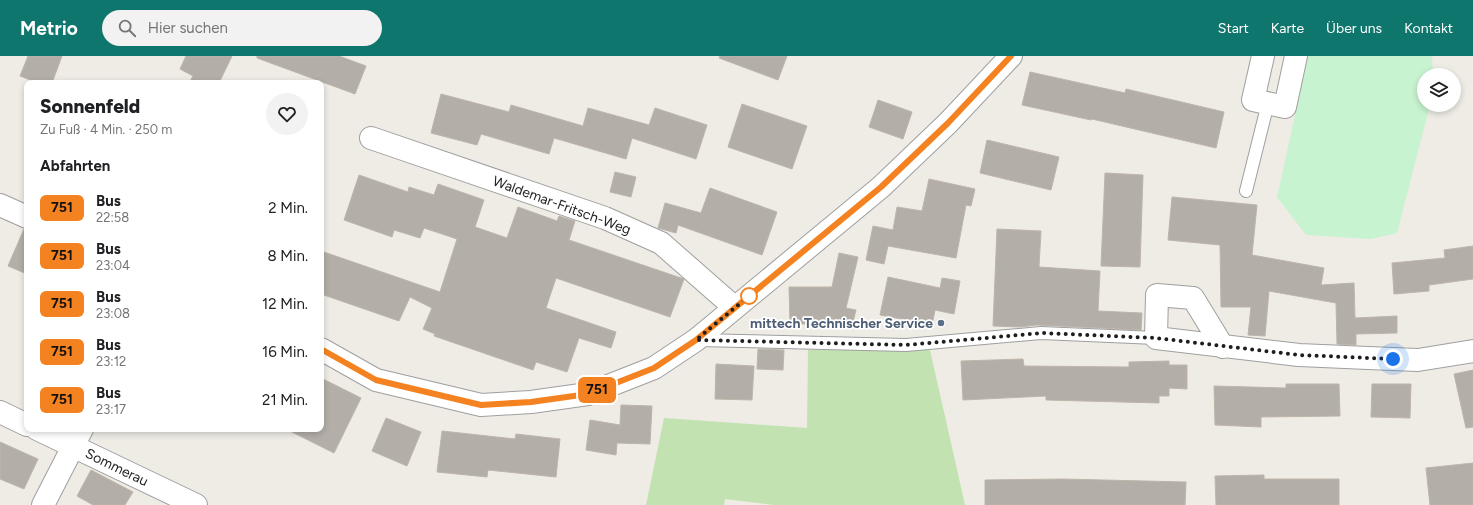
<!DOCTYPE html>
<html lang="de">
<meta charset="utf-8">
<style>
body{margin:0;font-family:Figtree,sans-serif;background:#f2f2f2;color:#202124;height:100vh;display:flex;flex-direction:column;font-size:15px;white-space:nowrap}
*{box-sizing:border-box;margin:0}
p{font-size:13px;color:#757577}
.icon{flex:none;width:22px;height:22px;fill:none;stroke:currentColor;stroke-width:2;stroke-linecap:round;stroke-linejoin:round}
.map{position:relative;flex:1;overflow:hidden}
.drawer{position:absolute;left:24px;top:24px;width:300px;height:352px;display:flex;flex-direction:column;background:#fff;border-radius:8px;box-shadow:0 2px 6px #0003}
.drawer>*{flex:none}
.badge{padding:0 8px;border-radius:6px;font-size:14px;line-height:26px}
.controls{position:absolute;left:1417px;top:12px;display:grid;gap:8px}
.controls a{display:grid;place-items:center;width:44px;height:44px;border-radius:50%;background:#fff;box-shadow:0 2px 6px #0003;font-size:20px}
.you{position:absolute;width:20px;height:20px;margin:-10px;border:3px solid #fff;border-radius:50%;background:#1a73e8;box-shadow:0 0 0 6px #1a73e833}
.map>.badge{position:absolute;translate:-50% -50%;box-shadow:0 0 0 2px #fff}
h2{padding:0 16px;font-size:15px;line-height:36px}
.round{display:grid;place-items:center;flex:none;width:42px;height:42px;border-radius:21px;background:#f2f2f2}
.head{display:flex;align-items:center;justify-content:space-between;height:68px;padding:0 16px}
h1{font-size:19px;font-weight:800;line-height:30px}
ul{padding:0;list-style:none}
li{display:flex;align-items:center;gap:12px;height:48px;padding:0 16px}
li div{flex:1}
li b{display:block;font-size:15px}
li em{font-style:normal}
li .badge{min-width:44px;font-weight:700;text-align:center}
header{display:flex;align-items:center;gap:24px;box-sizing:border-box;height:56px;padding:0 20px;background:#0f766e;color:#fff}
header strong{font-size:19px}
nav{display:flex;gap:22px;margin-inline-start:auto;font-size:14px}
.search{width:280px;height:36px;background:#f2f2f2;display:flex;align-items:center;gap:10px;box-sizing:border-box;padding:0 14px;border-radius:22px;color:#757577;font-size:15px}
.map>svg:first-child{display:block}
.grass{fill:#c3e2b1}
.park{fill:#c7f3d0}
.building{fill:#b3aea8;stroke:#beb5a9}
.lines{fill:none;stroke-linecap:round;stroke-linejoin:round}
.service-casing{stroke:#9f9f9f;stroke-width:14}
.minor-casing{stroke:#9f9f9f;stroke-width:24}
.service{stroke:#fff;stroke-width:12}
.minor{stroke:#fff;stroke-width:22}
.line-casing{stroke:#fff;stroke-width:9}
.line{stroke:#f58220;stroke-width:6}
.walk{stroke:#1e1e1e;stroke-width:4;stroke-dasharray:0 7.2}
.stop-dot{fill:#fff;stroke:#f58220;stroke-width:2}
.service-dot{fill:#5c6f8a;stroke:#fff;stroke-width:1.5}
.labels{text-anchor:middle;stroke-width:3.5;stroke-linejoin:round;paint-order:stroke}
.street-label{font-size:14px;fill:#1e1e1e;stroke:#fff}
.service-label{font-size:14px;font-weight:bold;fill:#4e5e75;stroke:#fff;text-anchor:end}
</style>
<header>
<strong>Metrio</strong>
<div class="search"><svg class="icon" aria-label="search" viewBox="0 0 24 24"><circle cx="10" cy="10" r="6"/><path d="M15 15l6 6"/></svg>Hier suchen</div>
<nav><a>Start</a><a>Karte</a><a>Über uns</a><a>Kontakt</a></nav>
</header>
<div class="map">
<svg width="1473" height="449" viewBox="0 0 1473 449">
<rect width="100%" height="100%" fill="#eeece5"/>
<path class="grass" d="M808,294H930L965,449H774L725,443L724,449H646L664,362L807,372Z"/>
<path class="park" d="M1308,0H1432L1433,19H1424V49H1430L1397,177L1371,183L1306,179L1277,141Z"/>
<g class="building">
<path d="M28,0H62L52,27H38L20,20Z"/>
<path d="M186,0H232L219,27H189L193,20L180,13Z"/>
<path d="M257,0H339L366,10L355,38L257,2Z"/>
<path d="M720,0H787L778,24L719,2Z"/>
<path d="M1030,16L1125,37L1126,33L1224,56L1216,92L1092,63L1091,64L1022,49Z"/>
<path d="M441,38L509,56L511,49L583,70L588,52L649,69L655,52L707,69L696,103L632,82L626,103L554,82L549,98L481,78L477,89L431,77Z"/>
<path d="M878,44L912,56L903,83L869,71Z"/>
<path d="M742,48L807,70L792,113L728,91Z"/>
<path d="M987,84L1059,101L1051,134L980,117Z"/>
<path d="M615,116L636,121L631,141L610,136Z"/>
<path d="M1105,117L1143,119L1140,211L1101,210Z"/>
<path d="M359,119L408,136L409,131L434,139L438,128L484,144L475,171L507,182L518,151L557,165L559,160L575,165L569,184L684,223L670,261L556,222L546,252L616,276L611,292L579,282L567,316L536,306L533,314L434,280L435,278L423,273L432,252L410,241L399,265L321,238V195L440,236L457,183L424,172L420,182L394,174L392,181L344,164Z"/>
<path d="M929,123L975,133L971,150L966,149L956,202L888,190L884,208L866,204L873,170L893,174L897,151L922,155Z"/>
<path d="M710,132L777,156L762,199L678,169L676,177L658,172L665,147L701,157Z"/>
<path d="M1172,141L1257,149L1252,199L1324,212L1321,229L1354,227L1355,262L1397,260V277L1356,278V289L1337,288L1336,247L1269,235L1265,280L1248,279L1251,251H1221L1220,189L1168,184Z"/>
<path d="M24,173H27V218L8,210Z"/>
<path d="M997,173L1041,175L1039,211L1100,215L1098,255L1142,257L1141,274L1037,269L1020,271L993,270Z"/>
<path d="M1473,190V223L1429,229V235L1394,238L1392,207L1445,202L1444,194Z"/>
<path d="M839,197L858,201L846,252L856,254L852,270L844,268H790L789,231H832Z"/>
<path d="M888,221L940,232L942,222L960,225L954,258L935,254L932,269L880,259Z"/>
<path d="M758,293L784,294L783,314L757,313Z"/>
<path d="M1023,303L1024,310L1129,311V306L1169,305V309H1187V333L1169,332V340H1159V347L1046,344V340L963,344L961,305Z"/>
<path d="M716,308L754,310L752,344L715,343Z"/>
<path d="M1473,314V371L1466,372L1454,318Z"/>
<path d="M321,322L361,342L334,397L286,373H321Z"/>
<path d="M1286,328H1339L1340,360L1261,361V371L1215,369L1214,330L1286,332Z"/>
<path d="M1372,328H1411L1410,362L1371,361Z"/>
<path d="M621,349L652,350L650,388L617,387L616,399L586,394L590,364L620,369Z"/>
<path d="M386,362L421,376L407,410L372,395Z"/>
<path d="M442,375L515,383L516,378L560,383L556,421L488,414L487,421L437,416Z"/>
<path d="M0,386L38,403L24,433L0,423Z"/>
<path d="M1473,407V449H1430L1426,412Z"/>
<path d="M91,414L133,436L125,449H93L77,440Z"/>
<path d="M1264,419V423H1339V449H1216L1215,420Z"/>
<path d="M1062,423L1186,426L1185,449H985V424Z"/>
</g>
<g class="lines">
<defs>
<g id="service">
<path d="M1246,135L1268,47"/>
<path d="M698,284L906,289L1041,277L1156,282"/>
</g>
<g id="minor">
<path d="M1263,0L1253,44L1285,51L1296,0"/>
<path d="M371,82L605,162L661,187L734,251"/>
<path d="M0,149L27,161"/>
<path d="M1223,291L1193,242L1157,239L1156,282L1299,299L1368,302L1418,304L1473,295"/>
<path d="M321,293L376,324L481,349L531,346L588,338L654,312L696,284L881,131L948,67L1011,0"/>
<path d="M0,356L27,369"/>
<path d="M37,373L196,449"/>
<path d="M43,449L82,373"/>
</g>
</defs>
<use href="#service" class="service-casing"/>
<use href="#minor" class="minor-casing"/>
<use href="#service" class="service"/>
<use href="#minor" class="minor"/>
</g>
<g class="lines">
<defs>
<path id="line" d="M321,293L376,324L481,349L531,346L588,338L654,312L696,284L881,131L948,67L1011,0"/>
</defs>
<use href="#line" class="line-casing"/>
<use href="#line" class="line"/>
<path class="walk" d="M749,240L696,284L906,289L1042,277L1156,282L1299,299L1393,303"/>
</g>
<circle class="stop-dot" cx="749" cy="240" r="8"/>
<circle class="service-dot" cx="941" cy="267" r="4"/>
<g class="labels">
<g class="street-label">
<text transform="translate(562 149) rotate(20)" y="5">Waldemar-Fritsch-Weg</text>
<text transform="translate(117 411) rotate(26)" y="5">Sommerau</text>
</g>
<g class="service-label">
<text x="933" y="272">mittech Technischer Service</text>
</g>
</g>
</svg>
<div class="controls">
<a><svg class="icon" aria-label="layers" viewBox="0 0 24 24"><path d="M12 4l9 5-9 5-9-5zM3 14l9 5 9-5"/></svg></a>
</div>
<div class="you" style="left:1393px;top:303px"></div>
<b class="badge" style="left:597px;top:334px;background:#f58220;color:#111">751</b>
<section class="drawer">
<div class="head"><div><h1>Sonnenfeld</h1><p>Zu Fuß · 4 Min. · 250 m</p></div><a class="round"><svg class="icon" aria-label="heart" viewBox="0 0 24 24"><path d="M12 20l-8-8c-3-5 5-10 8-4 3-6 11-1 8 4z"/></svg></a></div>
<h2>Abfahrten</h2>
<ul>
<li><span class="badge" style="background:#f58220;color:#111">751</span><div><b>Bus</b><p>22:58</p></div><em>2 Min.</em></li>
<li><span class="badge" style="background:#f58220;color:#111">751</span><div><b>Bus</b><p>23:04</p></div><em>8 Min.</em></li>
<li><span class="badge" style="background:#f58220;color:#111">751</span><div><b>Bus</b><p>23:08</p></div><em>12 Min.</em></li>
<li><span class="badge" style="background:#f58220;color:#111">751</span><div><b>Bus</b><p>23:12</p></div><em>16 Min.</em></li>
<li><span class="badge" style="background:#f58220;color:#111">751</span><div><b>Bus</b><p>23:17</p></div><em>21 Min.</em></li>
</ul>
</section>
</div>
